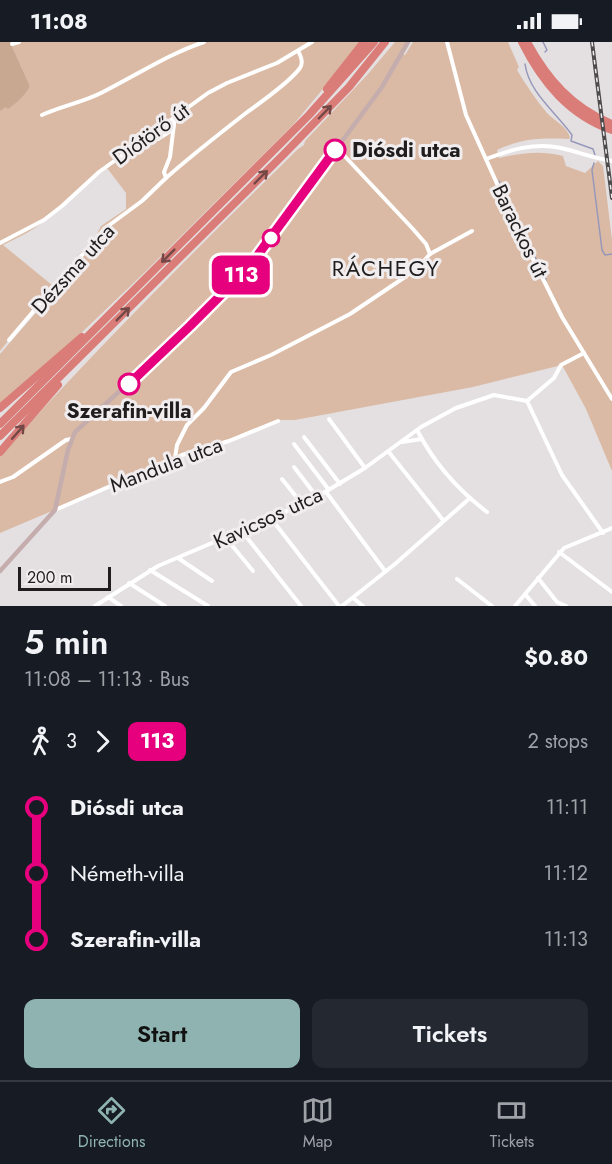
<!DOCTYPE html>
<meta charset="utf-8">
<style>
body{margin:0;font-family:Jost,sans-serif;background:#242831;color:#f1f3f6;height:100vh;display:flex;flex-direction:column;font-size:22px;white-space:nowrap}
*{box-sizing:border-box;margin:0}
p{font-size:20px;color:#9ea1a6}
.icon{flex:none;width:33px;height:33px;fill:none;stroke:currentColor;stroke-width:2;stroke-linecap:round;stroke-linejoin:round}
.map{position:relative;height:564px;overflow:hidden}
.details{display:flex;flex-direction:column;background:#171b24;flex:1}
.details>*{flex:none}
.badge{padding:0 12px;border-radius:9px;font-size:21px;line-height:39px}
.scale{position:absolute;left:18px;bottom:15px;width:93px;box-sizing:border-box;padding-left:6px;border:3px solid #1f1d1e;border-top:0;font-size:16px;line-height:21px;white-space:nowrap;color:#1f1d1e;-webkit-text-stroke:4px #f1edef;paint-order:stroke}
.map>.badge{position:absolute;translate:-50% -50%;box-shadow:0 0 0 3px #fff}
.legs{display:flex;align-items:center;gap:9px;height:66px;padding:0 24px;font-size:20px}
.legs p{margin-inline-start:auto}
.overview{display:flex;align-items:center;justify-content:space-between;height:102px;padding:0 24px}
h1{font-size:33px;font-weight:600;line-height:45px}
.button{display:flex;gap:12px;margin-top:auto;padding:12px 24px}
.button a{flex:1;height:69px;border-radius:12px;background:#8fb3b1;color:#111;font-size:24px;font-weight:600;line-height:69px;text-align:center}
.button a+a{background:#242831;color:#f1f3f6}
ul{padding:0 24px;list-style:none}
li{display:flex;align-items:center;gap:21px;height:66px;font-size:22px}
li i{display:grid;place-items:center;width:9px;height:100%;margin:0 8px;background:currentColor}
li i::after{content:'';width:15px;height:15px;margin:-8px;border:4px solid;border-radius:50%;background:#171b24}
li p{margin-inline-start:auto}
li:first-child i{background:linear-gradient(#0000 50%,currentColor 0)}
li:last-child i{background:linear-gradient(currentColor 50%,#0000 0)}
.status{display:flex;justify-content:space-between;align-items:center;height:42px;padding:0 30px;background:#171b24;direction:ltr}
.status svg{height:16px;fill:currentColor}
.tabs{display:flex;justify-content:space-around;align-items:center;height:84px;border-top:2px solid #363941;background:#171b24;font-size:16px;color:#9ea1a6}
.tabs a{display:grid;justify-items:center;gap:3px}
.tabs .active{color:#8fb3b1}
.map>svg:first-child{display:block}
.green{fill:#dabaa4;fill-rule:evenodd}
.forest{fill:#c9a892}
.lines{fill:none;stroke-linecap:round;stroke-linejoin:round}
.stream{stroke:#9798b9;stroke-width:1.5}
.street{stroke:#fff;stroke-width:4}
.secondary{stroke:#c4adac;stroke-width:4.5}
.highway{stroke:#da7c78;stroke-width:8}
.rail-casing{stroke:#4d4b4c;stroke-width:4}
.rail{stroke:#f1edef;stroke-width:1.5;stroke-dasharray:4.5;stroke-linecap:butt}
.oneway{stroke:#734846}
.line-1-casing{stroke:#fff;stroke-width:14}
.line-1{stroke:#e6007e;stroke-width:9}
.stop-1-dot{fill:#fff;stroke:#e6007e;stroke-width:3}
.labels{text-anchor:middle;stroke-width:6;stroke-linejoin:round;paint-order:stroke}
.street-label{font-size:21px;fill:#1f1d1e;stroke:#f1edef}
.stop-label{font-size:21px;font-weight:bold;fill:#1f1d1e;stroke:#f1edef;text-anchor:start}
.neighbourhood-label{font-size:22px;letter-spacing:1.5px;fill:#1f1d1e;stroke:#f1edef}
</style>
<div class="status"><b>11:08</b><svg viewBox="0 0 49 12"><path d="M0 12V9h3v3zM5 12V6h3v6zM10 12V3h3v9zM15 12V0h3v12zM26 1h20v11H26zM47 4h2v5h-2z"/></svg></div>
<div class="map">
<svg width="612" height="564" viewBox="0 0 612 564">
<rect width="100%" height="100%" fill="#e4e0e2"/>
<g class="green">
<path d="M10,0H362L293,83L144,231L76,296L0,363V312L40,266C47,261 49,253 56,247L52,244L0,309V69L30,44ZM107,126L126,151V167L101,184L96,194L52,243L3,203C17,196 32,189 45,179C67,163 85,143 107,126Z"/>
<path d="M395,0H406L403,12L405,13L413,0H508L519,25L517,28C526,43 536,58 547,71C555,79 567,85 570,95L569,97C541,96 523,96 497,108L499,116C522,111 540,108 563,114L566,124L585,131L598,119L603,124L612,198V429L586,367L562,323L473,345L295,378H278L235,396L184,413L0,491V414C96,307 196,207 298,107L304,103L305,99L368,32Z"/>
</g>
<path class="forest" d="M0,0H10L30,44C25,53 18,60 8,67L6,65L0,69Z"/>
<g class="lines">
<g class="stream">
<path d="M543,0L547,8L545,10"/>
<path d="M525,22C529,51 556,70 572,93L571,99L593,107L595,113"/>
<path d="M594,121L592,128L602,208L605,213L612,212"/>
<path d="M499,139L546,238"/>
</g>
<g class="street">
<path d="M447,0L466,73L513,177L562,275L612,357"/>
<path d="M12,2L19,0"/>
<path d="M42,73C62,64 84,60 103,50C137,33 168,12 204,0"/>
<path d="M158,97L172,88"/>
<path d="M337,106L413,187L426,202L430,212"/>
<path d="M486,117C510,108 535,100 561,106C578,110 594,116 612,119"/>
<path d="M166,136C192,113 219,92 246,71C261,60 289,41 300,26C304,20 301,14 298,9"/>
<path d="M0,201L44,178L62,164L99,130L208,51L227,41L277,21L312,0"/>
<path d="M9,298L70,226L96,198L104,187L142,159L166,136L164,130L170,115L175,74"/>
<path d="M527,359L562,433L603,491"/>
<path d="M329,377L365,426"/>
<path d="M417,388C434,421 458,448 487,470"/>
<path d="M304,395L340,442"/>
<path d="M402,400L422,397"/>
<path d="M294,402L329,448"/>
<path d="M388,409L443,478"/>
<path d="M175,416L177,403L187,383L204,366L231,330L271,313L350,272L405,235L423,220L430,212L472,189"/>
<path d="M294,425L317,455"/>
<path d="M282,437L302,462"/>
<path d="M0,440L13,435L66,398L71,397"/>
<path d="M326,450L385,529"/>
<path d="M55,468L182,413L229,399L278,379"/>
<path d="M270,475L339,564"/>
<path d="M241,488L301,564"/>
<path d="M225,495L253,529"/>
<path d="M559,510L612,550"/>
<path d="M178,516L212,539"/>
<path d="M150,528L208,564"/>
<path d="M538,536L557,560L566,564"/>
<path d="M457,537L492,564"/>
<path d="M129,541L165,564"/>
<path d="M525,552L535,564"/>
<path d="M108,555L121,564"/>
<path d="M353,556L363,564"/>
<path d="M95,564L158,524L310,459L365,426L421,385L456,366L494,353L527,359L554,336L561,323L584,311"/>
<path d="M342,564L395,522L470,456"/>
<path d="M515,564L564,506L612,486"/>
</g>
<path class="secondary" d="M0,529L55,468L68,408L75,390L182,292L249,225L382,45L408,0"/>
<g class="highway">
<path d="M522,0C542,40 569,73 612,88"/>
<path d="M527,0C547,37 572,66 612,82"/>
<path d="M327,47L364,0"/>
<path d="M0,366L82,295"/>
<path d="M0,382L309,73L374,0"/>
<path d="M0,394L284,112L349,45L385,0"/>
<path d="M0,410L58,343"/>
</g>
<defs>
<path id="rail" d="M592,0L612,156"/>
</defs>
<use href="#rail" class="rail-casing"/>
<use href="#rail" class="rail"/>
</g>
<defs><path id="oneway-shaft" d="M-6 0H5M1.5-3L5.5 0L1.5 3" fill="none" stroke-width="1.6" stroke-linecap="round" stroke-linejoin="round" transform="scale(1.5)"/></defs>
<g class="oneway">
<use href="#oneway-shaft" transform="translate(325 70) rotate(-46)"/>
<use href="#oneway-shaft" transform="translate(261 135) rotate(-45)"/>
<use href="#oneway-shaft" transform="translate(168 214) rotate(135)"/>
<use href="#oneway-shaft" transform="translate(123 272) rotate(-45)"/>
<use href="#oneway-shaft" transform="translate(18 390) rotate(-49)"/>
</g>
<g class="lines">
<defs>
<path id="line-1" d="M129,342L190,284L249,225L335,108"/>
</defs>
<use href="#line-1" class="line-1-casing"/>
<use href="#line-1" class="line-1"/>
</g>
<g class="stop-1-dot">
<circle cx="335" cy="108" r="10"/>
<circle cx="271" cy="196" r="8"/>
<circle cx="129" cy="342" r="10"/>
</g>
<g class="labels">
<g class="street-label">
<text transform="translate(151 92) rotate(-36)" y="7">Diótörő út</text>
<text transform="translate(520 189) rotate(64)" y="7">Barackos út</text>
<text transform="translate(73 227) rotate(-48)" y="7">Dézsma utca</text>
<text transform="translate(166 423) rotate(-21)" y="7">Mandula utca</text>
<text transform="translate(268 476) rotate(-25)" y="7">Kavicsos utca</text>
</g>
<g class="stop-label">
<text x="352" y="115">Diósdi utca</text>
<text x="129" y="376" text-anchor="middle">Szerafin-villa</text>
</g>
<g class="neighbourhood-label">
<text x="386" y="234">RÁCHEGY</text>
</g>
</g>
</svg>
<div class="scale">200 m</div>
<b class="badge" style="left:241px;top:233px;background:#e6007e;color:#fff">113</b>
</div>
<section class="details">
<div class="overview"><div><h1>5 min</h1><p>11:08 – 11:13 · Bus</p></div><b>$0.80</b></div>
<div class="legs"><svg class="icon" aria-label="walk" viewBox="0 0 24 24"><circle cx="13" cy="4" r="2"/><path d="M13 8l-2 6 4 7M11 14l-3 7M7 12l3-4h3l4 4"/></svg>3<svg class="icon" aria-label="forward" viewBox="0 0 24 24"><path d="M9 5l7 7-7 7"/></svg><b class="badge" style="background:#e6007e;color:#fff">113</b><p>2 stops</p></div>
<ul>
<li><i style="color:#e6007e"></i><b>Diósdi utca</b><p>11:11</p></li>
<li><i style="color:#e6007e"></i><span>Németh-villa</span><p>11:12</p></li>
<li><i style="color:#e6007e"></i><b>Szerafin-villa</b><p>11:13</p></li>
</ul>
<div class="button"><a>Start</a><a>Tickets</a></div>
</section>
<nav class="tabs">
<a class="active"><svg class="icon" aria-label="directions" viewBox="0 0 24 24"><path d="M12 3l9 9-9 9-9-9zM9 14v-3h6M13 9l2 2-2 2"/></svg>Directions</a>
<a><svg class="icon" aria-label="map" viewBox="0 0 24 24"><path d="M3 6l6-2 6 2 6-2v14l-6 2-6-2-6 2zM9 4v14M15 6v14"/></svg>Map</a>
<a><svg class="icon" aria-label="tickets" viewBox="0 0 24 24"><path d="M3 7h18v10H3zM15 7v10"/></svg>Tickets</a>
</nav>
